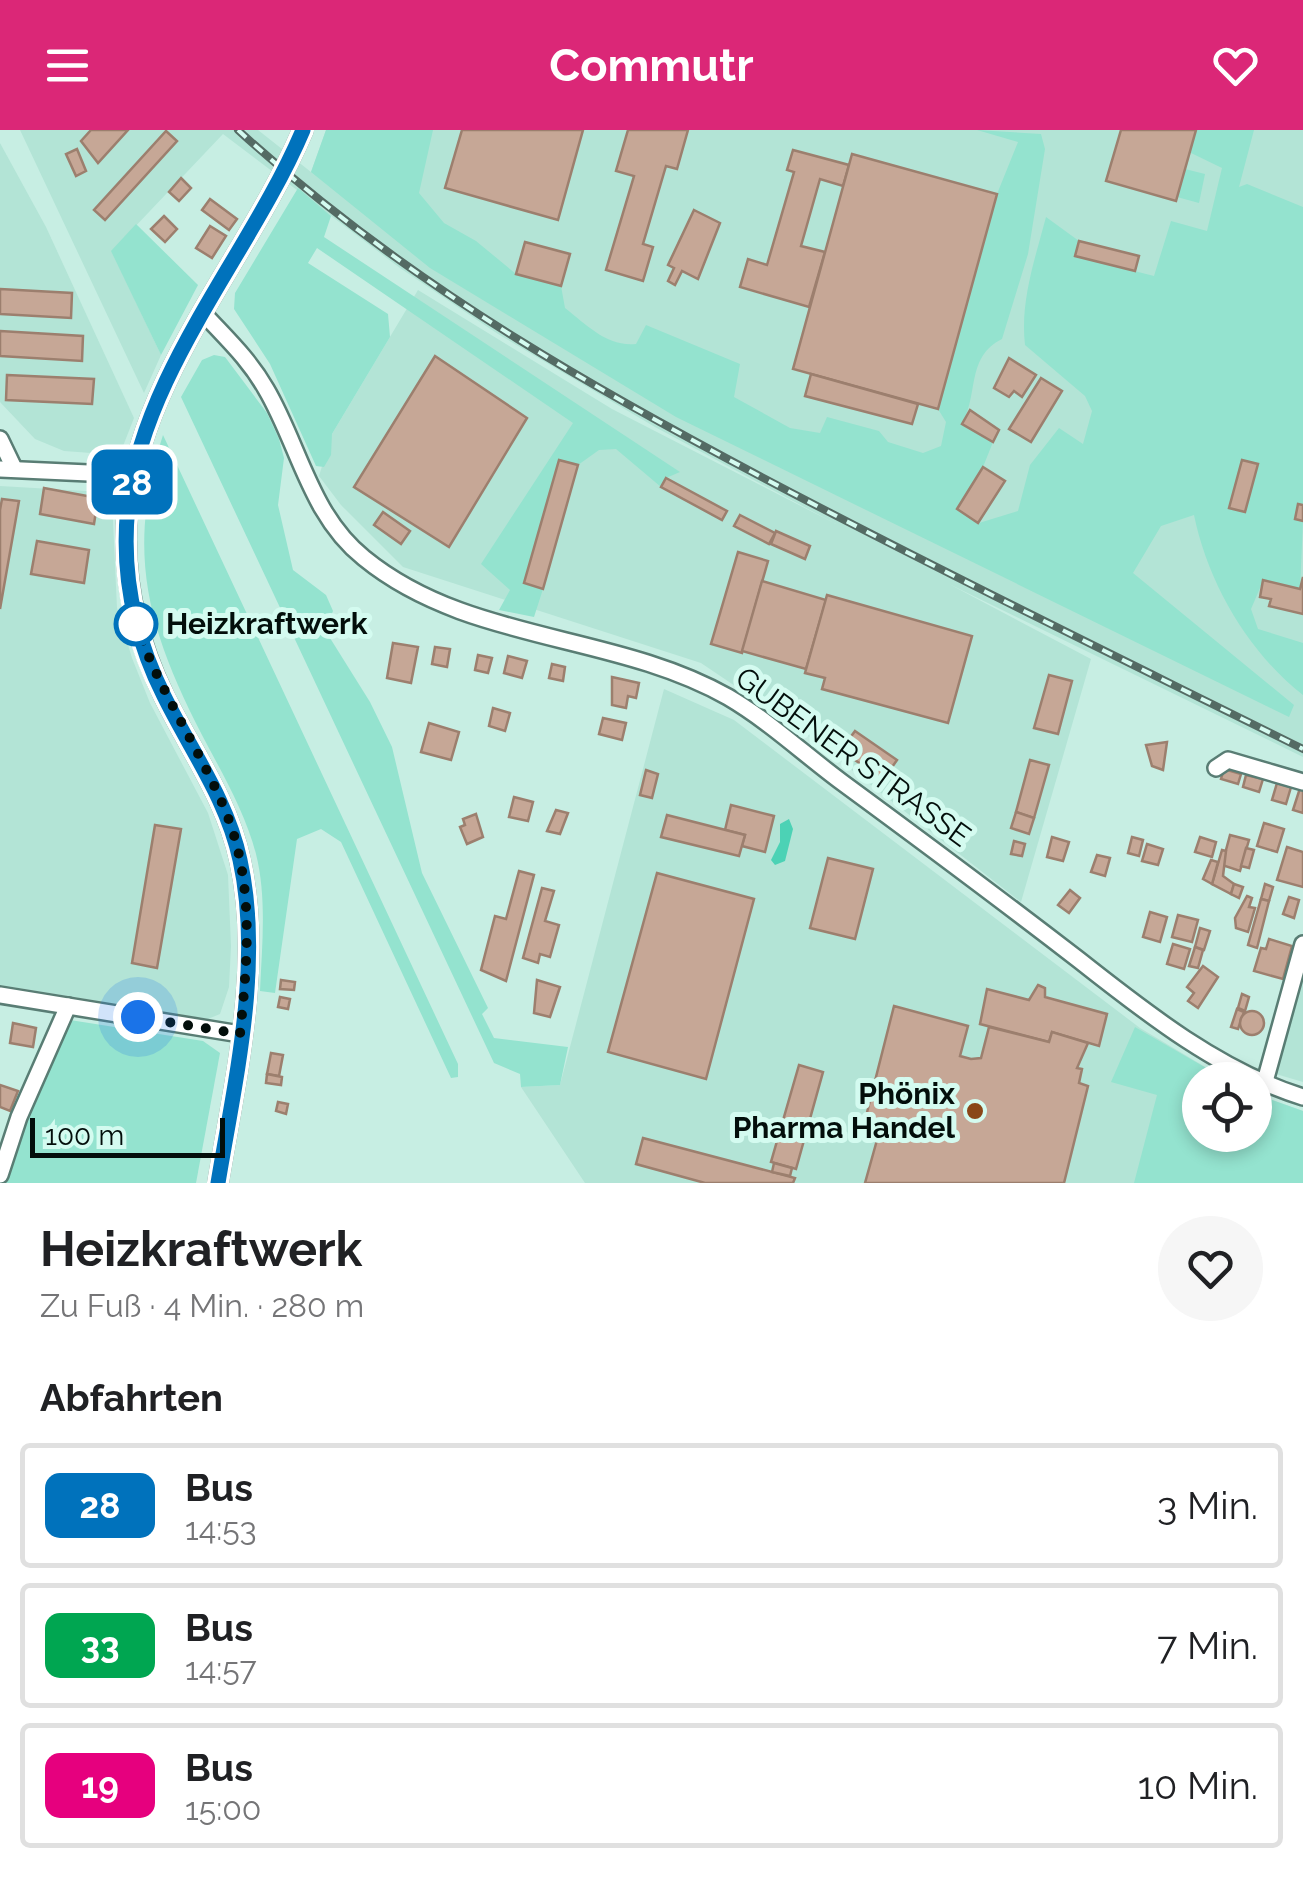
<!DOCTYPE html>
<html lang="de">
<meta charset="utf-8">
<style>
body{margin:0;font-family:Raleway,sans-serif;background:#f6f6f6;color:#202124;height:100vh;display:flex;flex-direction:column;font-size:38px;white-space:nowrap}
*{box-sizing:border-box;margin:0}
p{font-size:32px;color:#757577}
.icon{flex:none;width:55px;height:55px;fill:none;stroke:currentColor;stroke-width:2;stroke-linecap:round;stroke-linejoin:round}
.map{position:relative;height:1053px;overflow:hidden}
.panel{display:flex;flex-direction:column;background:#fff;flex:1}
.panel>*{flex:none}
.badge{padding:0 20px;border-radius:15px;font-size:35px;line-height:65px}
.tools{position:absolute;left:1182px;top:932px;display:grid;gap:20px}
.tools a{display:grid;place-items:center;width:90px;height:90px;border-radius:50%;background:#fff;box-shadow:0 5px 15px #0003;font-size:50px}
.scale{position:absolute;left:30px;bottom:25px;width:195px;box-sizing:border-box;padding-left:10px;border:5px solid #030e0b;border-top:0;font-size:28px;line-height:35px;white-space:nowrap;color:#030e0b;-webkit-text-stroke:8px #d4fbf0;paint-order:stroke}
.you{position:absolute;width:50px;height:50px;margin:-25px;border:8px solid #fff;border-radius:50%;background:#1a73e8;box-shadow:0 0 0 15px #1a73e833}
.map>.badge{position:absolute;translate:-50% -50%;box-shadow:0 0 0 5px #fff}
h2{padding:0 40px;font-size:38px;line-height:90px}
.round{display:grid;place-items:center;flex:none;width:105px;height:105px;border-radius:52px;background:#f6f6f6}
.headline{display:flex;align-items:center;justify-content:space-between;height:170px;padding:0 40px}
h1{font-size:48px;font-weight:700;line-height:75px}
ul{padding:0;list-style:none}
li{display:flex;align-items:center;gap:30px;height:125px;margin:0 20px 15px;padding:0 20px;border:5px solid #e0e0e0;border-radius:10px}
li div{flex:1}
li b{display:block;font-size:38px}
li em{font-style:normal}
li .badge{min-width:110px;font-weight:700;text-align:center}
header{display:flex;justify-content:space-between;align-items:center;height:130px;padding:0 40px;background:#db2777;color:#fff;font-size:45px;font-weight:700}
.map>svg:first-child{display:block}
.built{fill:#b3e4d6}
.green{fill:#94e3cf}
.water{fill:#4cd2b5}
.building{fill:#c6a796;stroke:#9c7f6e;stroke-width:2.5}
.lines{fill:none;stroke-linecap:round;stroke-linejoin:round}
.minor-casing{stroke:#597d74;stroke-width:20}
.major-casing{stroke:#597d74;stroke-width:22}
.minor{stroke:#fff;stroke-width:15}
.major{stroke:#fff;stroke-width:18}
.rail-casing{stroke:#546b64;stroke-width:8}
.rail{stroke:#d4fbf0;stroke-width:4;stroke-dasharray:11;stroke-linecap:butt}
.line-casing{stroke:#fff;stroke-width:22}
.line{stroke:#0072bc;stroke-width:15}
.walk{stroke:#030e0b;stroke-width:10;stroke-dasharray:0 18}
.stop-dot{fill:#fff;stroke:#0072bc;stroke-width:5}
.poi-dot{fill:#8a4718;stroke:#d4fbf0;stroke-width:4}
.labels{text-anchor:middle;stroke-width:10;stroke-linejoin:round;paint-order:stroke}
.stop-label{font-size:30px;font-weight:bold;fill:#030e0b;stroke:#d4fbf0;text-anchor:start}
.street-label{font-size:30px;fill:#030e0b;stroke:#d4fbf0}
.poi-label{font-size:30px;font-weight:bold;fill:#030e0b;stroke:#d4fbf0;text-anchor:end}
</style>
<header><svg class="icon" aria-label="menu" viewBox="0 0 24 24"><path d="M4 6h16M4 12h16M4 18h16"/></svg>Commutr<svg class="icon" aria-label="heart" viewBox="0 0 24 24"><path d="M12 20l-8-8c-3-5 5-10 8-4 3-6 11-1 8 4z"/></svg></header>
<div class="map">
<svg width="1303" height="1053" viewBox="0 0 1303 1053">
<rect width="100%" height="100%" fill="#c7eee3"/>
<g class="built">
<path d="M20,0H258L311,42L326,0H1303V627L949,454L1091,529L1021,772L803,602L701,533L403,437L341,375L319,346L332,304L418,160L612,279L836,394L655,297L498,204L400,138L223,4L112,121L161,225L144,263Z"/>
<path d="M0,13L46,97L134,288L123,316L105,324L64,321L35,309L0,272Z"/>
<path d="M0,356L103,362L112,369L117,478L132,528L150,573L208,683L228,745L231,816L229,857L220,884L208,889L0,855Z"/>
<path d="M664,559L734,590L1140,898L1227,950H1200V1005H1255V964L1303,981V1053H585L521,957L560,955Z"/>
<path d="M1303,850V952L1276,944Z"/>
</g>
<g class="green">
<path d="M326,0H433L419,63L444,93L476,111L516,144L561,156L565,178C587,195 607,217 636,214L646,195L740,234L734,267L790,298L820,303L827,287L879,301L888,312L923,323L941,316L946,292L938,279L997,64L1018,12L977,0L1041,4L1045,19L1028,124L1002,209C966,227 979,263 962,294L993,312L983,337L957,379L979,393L1018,381L1030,335L1059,298L1083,314L1092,281L1085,266L1025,215C1020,171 1035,129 1046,87L1079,111L1075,126L1154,146L1171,91L1207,101L1222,38L1189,22L1196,0H1254L1239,57L1247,54L1303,77V375H1298L1295,389L1303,391L1300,459L1263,451L1251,479L1258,499L1303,513V565C1248,522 1208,453 1194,385L1161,396L1133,443L1294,575L1289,587L676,287L430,138L311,42Z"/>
<path d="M1185,39L1205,44L1199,73L1177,67Z"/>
<path d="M298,58L331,86L324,107L680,342L666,348L661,357L616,319L599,320L578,335L559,330L524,452L543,459L534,487L499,480L510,460L481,434L573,293L317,118L308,133L388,184L390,207L332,304L331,325L324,337L316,336L270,234L234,179L235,163Z"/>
<path d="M136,94L198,155L161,225L111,121Z"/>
<path d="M214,225L225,227L267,283L279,309L284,328L278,375L293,440L326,465L333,481L325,500L370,572L392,617L422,743L488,878L482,884L494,908L568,917L560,955L521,957L520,944L494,933L181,267L202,230Z"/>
<path d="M163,305L458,934V947L451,948L341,712L321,699L297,709L275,863L260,861C262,816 267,768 256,724C245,682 222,643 202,605C148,500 125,422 163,305Z"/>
<path d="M70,890L203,911L220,923L196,1053H4L24,990Z"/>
<path d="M1135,897L1227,950H1200V1005H1255V964L1303,981V1053H1134L1157,965L1111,952Z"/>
</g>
<path class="water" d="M789,689L793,699L785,731L775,735L771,730L780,712V694Z"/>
<g class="building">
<path d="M91,0H128L98,33L81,11Z"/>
<path d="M462,0H583L558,90L445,58Z"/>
<path d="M628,0H688L677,39L666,36L643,114L653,117L643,151L606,140L634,46L616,41Z"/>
<path d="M1121,0H1196L1176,71L1106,51Z"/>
<path d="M166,1L177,11L105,90L94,80Z"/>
<path d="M77,19L86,41L76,46L66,24Z"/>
<path d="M793,20L849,35L843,56L820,49L801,116L825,122L809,177L740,157L748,129L767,135L794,42L787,40Z"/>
<path d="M852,24L997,64L938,279L793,239Z"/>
<path d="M181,48L191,58L179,71L169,62Z"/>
<path d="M210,69L237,89L229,100L202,80Z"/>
<path d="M694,80L720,93L698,149L682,141L675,155L668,151L674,138L668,135Z"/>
<path d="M164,86L177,99L165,112L151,99Z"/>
<path d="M210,96L226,106L212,128L196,118Z"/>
<path d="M1079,111L1139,126L1135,141L1075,126Z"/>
<path d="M525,112L570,124L561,156L516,144Z"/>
<path d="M0,159L72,163L71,188L0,184Z"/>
<path d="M0,201L83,206L82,231L0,226Z"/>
<path d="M435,226L527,288L449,417L354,357Z"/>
<path d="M1009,228L1036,245L1022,267L1014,261L1009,267L994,258Z"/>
<path d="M811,244L918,274L912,294L805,266Z"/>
<path d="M7,245L94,249L92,274L6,270Z"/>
<path d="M1041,248L1062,261L1031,312L1009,299Z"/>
<path d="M970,280L999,300L993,312L962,294Z"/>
<path d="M559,330L578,335L543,459L524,453Z"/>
<path d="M1242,330L1258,334L1245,382L1229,378Z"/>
<path d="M983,337L1005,351L978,393L957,379Z"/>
<path d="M666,348L727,381L722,390L661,357Z"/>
<path d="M44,358L98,368L94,394L40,384Z"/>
<path d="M2,369L19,371L0,479V380Z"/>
<path d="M1298,374L1303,375V391L1295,389Z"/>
<path d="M383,382L410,401L401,414L374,395Z"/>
<path d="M740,385L775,403L769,414L734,396Z"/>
<path d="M776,401L810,416L805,429L771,414Z"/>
<path d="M37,411L89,420L84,453L31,444Z"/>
<path d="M738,422L768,431L742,523L711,514Z"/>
<path d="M1303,447V484L1269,476L1271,469L1260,467L1263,450L1300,459Z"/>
<path d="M762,451L826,470L806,539L742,521Z"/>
<path d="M827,465L972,506L948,593L822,559L825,548L805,543Z"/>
<path d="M393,513L418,517L411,553L387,548Z"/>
<path d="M435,517L450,519L447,537L432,534Z"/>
<path d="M478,525L492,528L488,543L475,540Z"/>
<path d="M508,526L527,531L522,548L504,543Z"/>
<path d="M552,534L565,537L563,551L549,548Z"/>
<path d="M1049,545L1072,551L1058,604L1034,598Z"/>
<path d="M612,547L639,553L636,568L628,566L626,578L612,575Z"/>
<path d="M493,578L510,583L505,601L489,596Z"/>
<path d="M603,588L626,593L622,610L599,604Z"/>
<path d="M429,593L459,602L451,630L421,622Z"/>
<path d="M855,601L897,630L883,650L841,620Z"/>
<path d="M1167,612L1163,640L1152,636L1146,615Z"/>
<path d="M1030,630L1049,635L1034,688L1016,682Z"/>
<path d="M1224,639L1241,644L1238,654L1221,649Z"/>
<path d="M646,640L658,644L652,668L640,665Z"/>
<path d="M1246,645L1263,649L1259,662L1243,657Z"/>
<path d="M1277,653L1291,657L1286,674L1272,670Z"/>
<path d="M1300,658L1303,659V683L1293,680Z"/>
<path d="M514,667L533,672L528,691L509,687Z"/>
<path d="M731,675L774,686L765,722L742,716L745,705L725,700Z"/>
<path d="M556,680L568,683L560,704L547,701Z"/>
<path d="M1016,682L1034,688L1029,704L1011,698Z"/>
<path d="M476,684L483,707L467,714L460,697L465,695L463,689Z"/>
<path d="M667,685L745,705L739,726L661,707Z"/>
<path d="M1264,693L1284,699L1277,722L1257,716Z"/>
<path d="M155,695L181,699L157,838L132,833Z"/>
<path d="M1230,705L1249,710L1240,741L1222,735Z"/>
<path d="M1052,707L1069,712L1063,731L1047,727Z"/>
<path d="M1132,707L1143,710L1139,726L1128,723Z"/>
<path d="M1200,707L1216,712L1212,727L1195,722Z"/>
<path d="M1014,711L1025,714L1022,726L1011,724Z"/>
<path d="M1147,714L1163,719L1158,735L1142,731Z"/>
<path d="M1287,717L1303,722V757L1277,750Z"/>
<path d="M1246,718L1254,720L1249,738L1241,736Z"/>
<path d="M1222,720L1226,721L1223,746L1234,754L1231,764L1212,754Z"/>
<path d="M1097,725L1110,728L1105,746L1091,742Z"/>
<path d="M828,728L873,739L855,809L810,798Z"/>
<path d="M1211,730L1218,732L1212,754L1203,749Z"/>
<path d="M519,741L534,745L506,851L481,840L495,786L506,789Z"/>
<path d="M657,743L754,769L706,949L608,922Z"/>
<path d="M1234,754L1243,757L1239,768L1231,764Z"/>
<path d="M1265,754L1273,757L1269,771L1261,769Z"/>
<path d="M542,758L554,761L545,791L559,795L550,827L540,824L538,833L523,828Z"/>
<path d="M1070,760L1080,768L1069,783L1058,775Z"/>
<path d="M1247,766L1252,768L1249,777L1255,778L1248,802L1236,798L1235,788Z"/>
<path d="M1289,767L1299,770L1294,788L1283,784Z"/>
<path d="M1261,769L1269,771L1257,818L1248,815Z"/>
<path d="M1150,782L1167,787L1160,812L1143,807Z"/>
<path d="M1178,785L1198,790L1192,812L1172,807Z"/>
<path d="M1200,798L1210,801L1204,820L1195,817Z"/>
<path d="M1269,809L1292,816L1283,849L1254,841L1261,818L1266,819Z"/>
<path d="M1173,814L1190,819L1184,839L1167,834Z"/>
<path d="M1195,817L1203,820L1198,838L1189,836Z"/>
<path d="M1203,836L1218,847L1198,878L1188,871L1194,863L1187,857Z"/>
<path d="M281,850L295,852L294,860L280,859Z"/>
<path d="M537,850L560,857L550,887L534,883Z"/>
<path d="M1038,855L1045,858V867L1107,884L1099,916L1052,902L1049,912L980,894L987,859L1029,870Z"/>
<path d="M1242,864L1249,867L1245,881L1238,878Z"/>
<path d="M280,867L290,869L288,879L278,877Z"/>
<path d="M894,876L968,896L960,926L971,929L981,928L989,897L1049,912L1052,902L1088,913L1077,938L1082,939L1079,953L1088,956L1064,1053H865L877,1010L861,1006Z"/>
<path d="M1237,879L1244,882L1238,899L1231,897Z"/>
<circle cx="1252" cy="893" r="12"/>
<path d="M13,893L36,898L33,917L10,913Z"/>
<path d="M271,923L283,925L279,946L267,944Z"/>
<path d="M799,935L823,942L796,1039L771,1032Z"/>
<path d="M267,944L282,947L281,955L266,953Z"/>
<path d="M0,955L18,961L10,981L0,977Z"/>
<path d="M278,972L288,974L286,984L276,981Z"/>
<path d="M643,1008L795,1048L793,1053H705L636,1034Z"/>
<path d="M774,1033L792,1038L790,1046L772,1042Z"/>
</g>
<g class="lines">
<defs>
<g id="minor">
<path d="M204,184C227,209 249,229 266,259C299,315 310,385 364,428C468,513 613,502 728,567C769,591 805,625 843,653C922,711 1001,770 1079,830C1146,883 1221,942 1303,967"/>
<path d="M0,309L13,336"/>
<path d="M0,339L133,345"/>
<path d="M1216,638L1228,630L1303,652"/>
<path d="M0,865L240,904"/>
<path d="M1264,955L1303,814"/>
<path d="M0,1045L19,987L68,876"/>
</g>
<path id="major" d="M218,1053C235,950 263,834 240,730C227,669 191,621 164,566C135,506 121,442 128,376C143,242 252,121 303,0"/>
</defs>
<use href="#minor" class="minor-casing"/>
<use href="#major" class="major-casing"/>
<use href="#minor" class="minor"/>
<use href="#major" class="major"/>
<defs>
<path id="rail" d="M238,0C411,159 614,271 821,378C981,461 1142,539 1303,619"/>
</defs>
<use href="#rail" class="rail-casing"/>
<use href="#rail" class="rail"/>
</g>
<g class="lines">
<defs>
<path id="line" d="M218,1053C235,950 263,834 240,730C227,669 191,621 164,566C134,506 121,442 128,376C143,242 252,121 303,0"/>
</defs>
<use href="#line" class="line-casing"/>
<use href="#line" class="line"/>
<path class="walk" d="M136,494C158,558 196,613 223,675C255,749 248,826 240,904L138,887"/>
</g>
<circle class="stop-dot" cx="136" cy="494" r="20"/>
<circle class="poi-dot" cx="975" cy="981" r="10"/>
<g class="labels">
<g class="stop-label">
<text x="166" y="504">Heizkraftwerk</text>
</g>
<g class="street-label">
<text transform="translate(853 627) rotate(36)" y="10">GUBENER STRASSE</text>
</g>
<g class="poi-label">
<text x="955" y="974">Phönix<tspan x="955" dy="34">Pharma Handel</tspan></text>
</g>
</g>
</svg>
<div class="tools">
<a><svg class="icon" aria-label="locate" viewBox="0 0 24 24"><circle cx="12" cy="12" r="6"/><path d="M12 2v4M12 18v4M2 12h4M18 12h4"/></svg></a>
</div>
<div class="scale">100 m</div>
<div class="you" style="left:138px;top:887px"></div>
<b class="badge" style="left:132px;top:352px;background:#0072bc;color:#fff">28</b>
</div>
<section class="panel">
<div class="headline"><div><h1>Heizkraftwerk</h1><p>Zu Fuß · 4 Min. · 280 m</p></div><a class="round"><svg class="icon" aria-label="heart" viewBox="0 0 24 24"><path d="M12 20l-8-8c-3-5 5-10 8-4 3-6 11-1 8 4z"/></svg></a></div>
<h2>Abfahrten</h2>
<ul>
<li><span class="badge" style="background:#0072bc;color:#fff">28</span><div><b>Bus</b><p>14:53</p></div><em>3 Min.</em></li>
<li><span class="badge" style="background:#00a651;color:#fff">33</span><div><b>Bus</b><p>14:57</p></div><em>7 Min.</em></li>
<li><span class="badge" style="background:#e6007e;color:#fff">19</span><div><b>Bus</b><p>15:00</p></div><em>10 Min.</em></li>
</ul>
</section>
